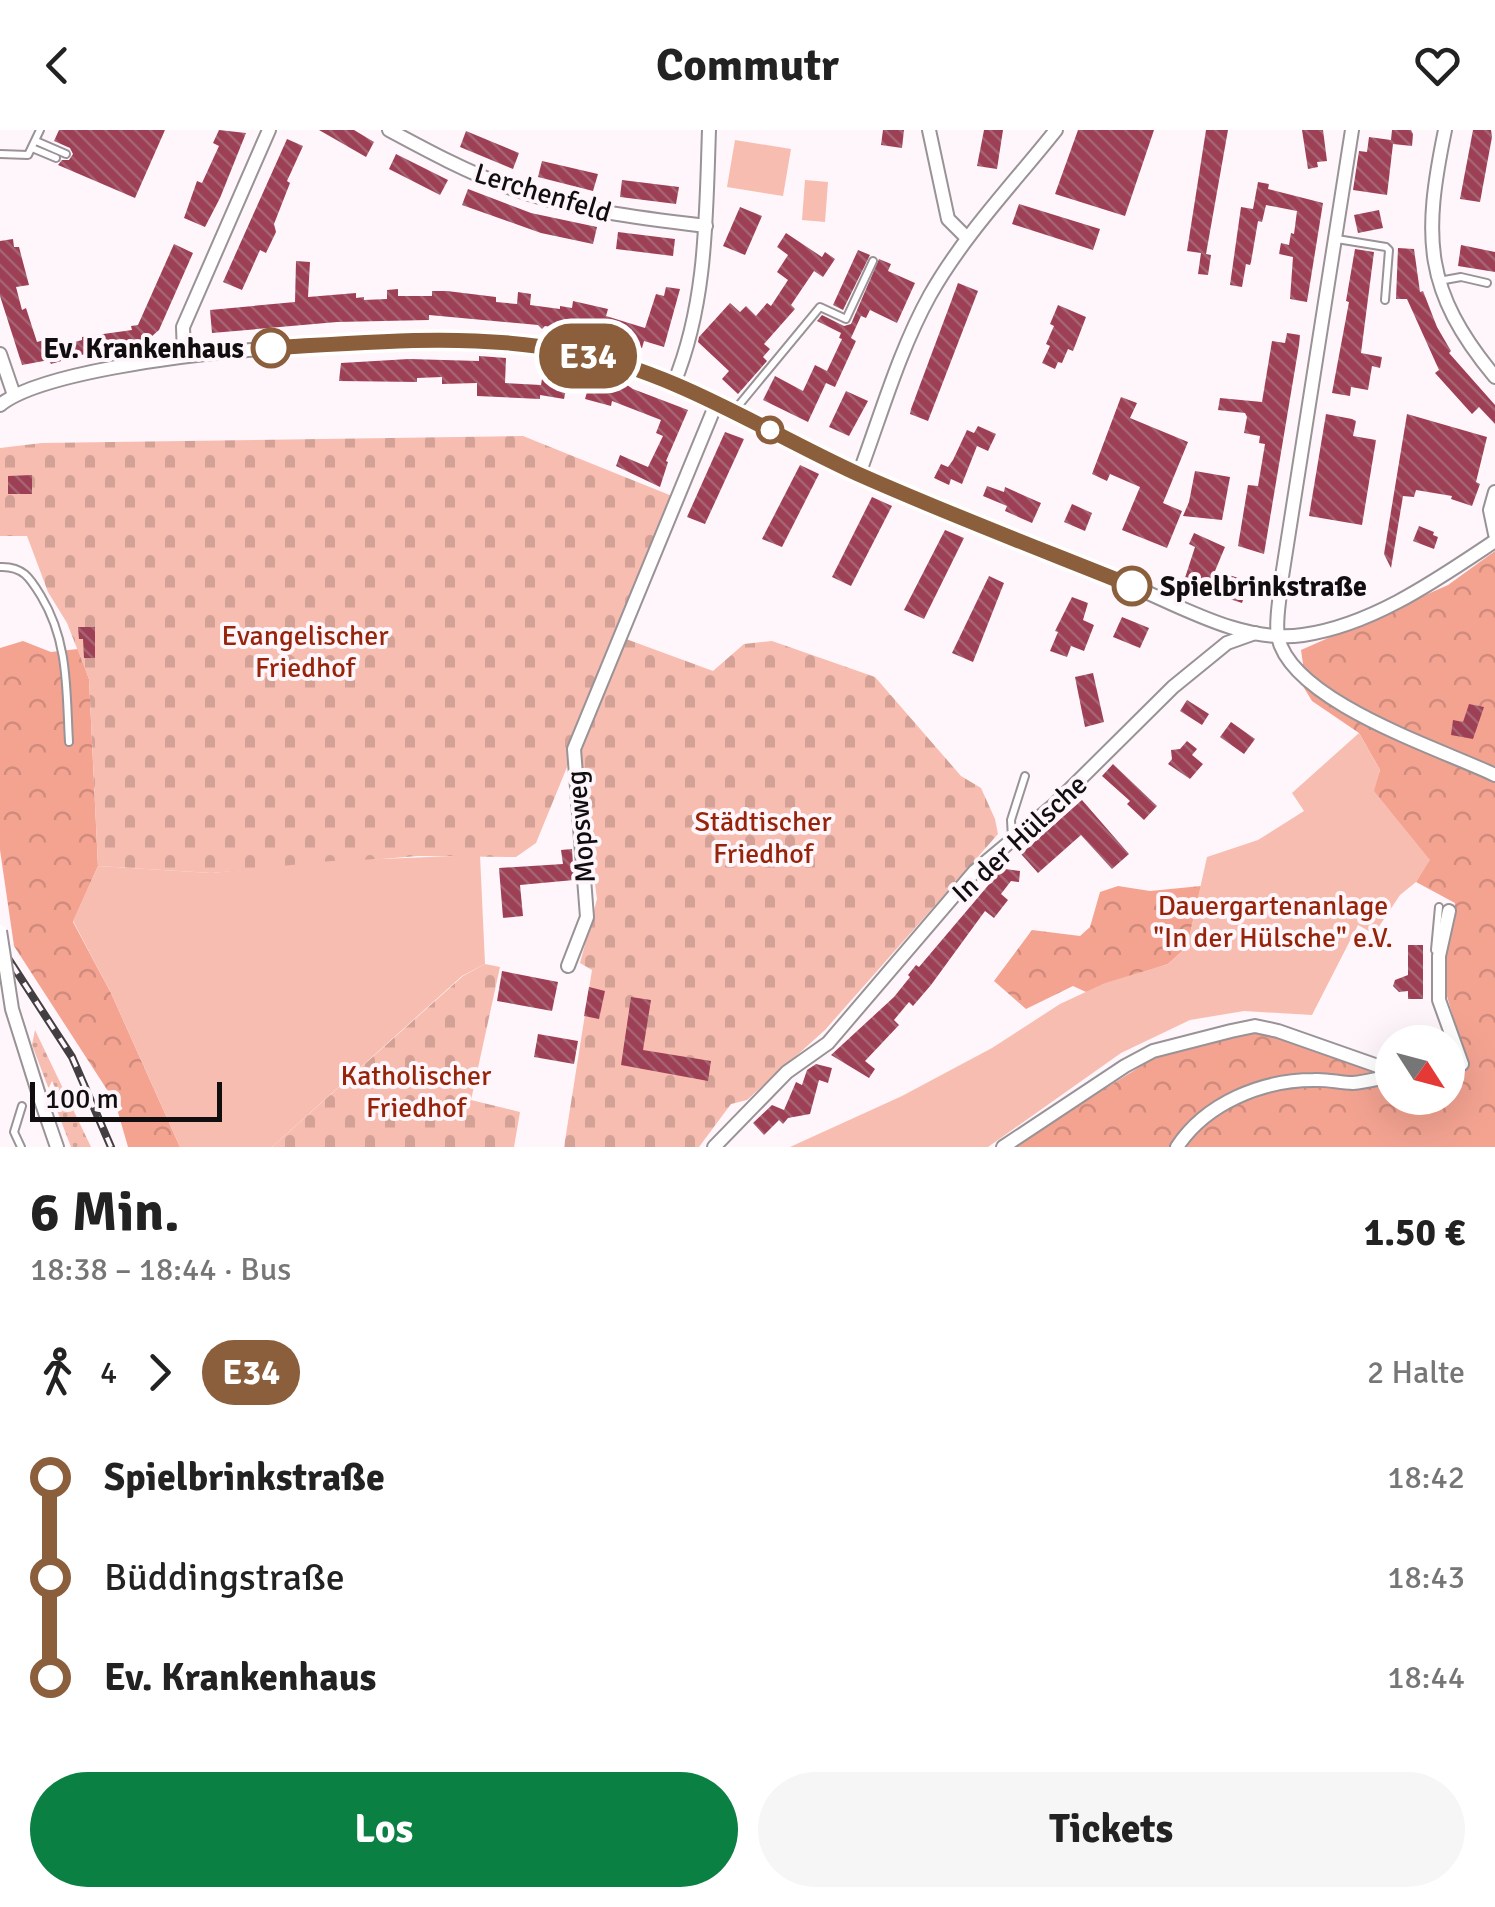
<!DOCTYPE html>
<html lang="de">
<meta charset="utf-8">
<style>
body{margin:0;font-family:Signika,sans-serif;background:#f6f6f6;color:#222;height:100vh;display:flex;flex-direction:column;font-size:38px;white-space:nowrap}
*{box-sizing:border-box;margin:0}
p{font-size:32px;color:#767676}
.icon{flex:none;width:55px;height:55px;fill:none;stroke:currentColor;stroke-width:2;stroke-linecap:round;stroke-linejoin:round}
.map{position:relative;height:1017px;overflow:hidden}
.panel{display:flex;flex-direction:column;background:#fff;flex:1}
.panel>*{flex:none}
.badge{padding:0 20px;border-radius:32px;font-size:35px;line-height:65px}
.needle{width:65px;rotate:126deg}
.controls{position:absolute;left:1375px;top:895px;display:grid;gap:20px}
.controls a{display:grid;place-items:center;width:90px;height:90px;border-radius:50%;background:#fff;box-shadow:0 10px 40px #0002;font-size:50px}
.scale{position:absolute;left:30px;bottom:25px;width:192px;box-sizing:border-box;padding-left:10px;border:5px solid #110e10;border-top:0;font-size:28px;line-height:35px;white-space:nowrap;color:#110e10;-webkit-text-stroke:8px #fef6fa;paint-order:stroke}
.map>.badge{position:absolute;translate:-50% -50%;box-shadow:0 0 0 5px #fff}
.legs{display:flex;align-items:center;gap:15px;height:110px;padding:0 30px;font-size:32px}
.legs p{margin-inline-start:auto}
.overview{display:flex;align-items:center;justify-content:space-between;height:170px;padding:0 30px}
h1{font-size:55px;font-weight:700;line-height:75px}
.button{display:flex;gap:20px;margin-top:auto;padding:20px 30px}
.button a{flex:1;height:115px;border-radius:60px;background:#0b8043;color:#fff;font-size:40px;font-weight:700;line-height:115px;text-align:center}
.button a+a{background:#f6f6f6;color:#222}
ul{padding:0 30px;list-style:none}
li{display:flex;align-items:center;gap:35px;height:100px;font-size:38px}
li i{display:grid;place-items:center;width:15px;height:100%;margin:0 12px;background:currentColor}
li i::after{content:'';width:25px;height:25px;margin:-12px;border:8px solid;border-radius:50%;background:#fff}
li p{margin-inline-start:auto}
li:first-child i{background:linear-gradient(#0000 50%,currentColor 0)}
li:last-child i{background:linear-gradient(currentColor 50%,#0000 0)}
header{display:flex;justify-content:space-between;align-items:center;height:130px;padding:0 30px;background:#fff;font-size:45px;font-weight:700}
.map>svg:first-child{display:block}
.grass{fill:url(#grass-dots)}
.forest{fill:url(#forest-crowns)}
.cemetery{fill:url(#cemetery-stones)}
.green{fill:#f7bdb0}
.building{fill:url(#building-back-hatch)}
.lines{fill:none;stroke-linecap:round;stroke-linejoin:round}
.service-casing{stroke:#999296;stroke-width:10}
.minor-casing{stroke:#999296;stroke-width:16}
.service{stroke:#fff;stroke-width:6}
.minor{stroke:#fff;stroke-width:12}
.rail-casing{stroke:#423e41;stroke-width:8}
.rail{stroke:#fef6fa;stroke-width:4;stroke-dasharray:11;stroke-linecap:butt}
.minor-bridge-casing{stroke:#999296;stroke-width:16;stroke-linecap:butt}
.minor-bridge{stroke:#fff;stroke-width:12}
.line-1-casing{stroke:#fff;stroke-width:22}
.line-1{stroke:#8b5e3c;stroke-width:15}
.stop-1-dot{fill:#fff;stroke:#8b5e3c;stroke-width:5}
.labels{text-anchor:middle;stroke-width:8;stroke-linejoin:round;paint-order:stroke}
.street-label{font-size:28px;fill:#110e10;stroke:#fef6fa}
.stop-label{font-size:28px;font-weight:bold;fill:#110e10;stroke:#fef6fa;text-anchor:end}
.park-label{font-size:28px;fill:#97240a;stroke:#fef6fa}
</style>
<header><svg class="icon" aria-label="back" viewBox="0 0 24 24"><path d="M15 5l-7 7 7 7"/></svg>Commutr<svg class="icon" aria-label="heart" viewBox="0 0 24 24"><path d="M12 20l-8-8c-3-5 5-10 8-4 3-6 11-1 8 4z"/></svg></header>
<div class="map">
<svg width="1495" height="1017" viewBox="0 0 1495 1017">
<defs>
<pattern id="grass-dots" width="8" height="8" patternUnits="userSpaceOnUse" patternTransform="scale(2.5)"><rect width="8" height="8" fill="#f7bdb0"/><path d="M2 2h.1M6 6h.1" fill="none" stroke="#d3a196" stroke-width="1.8" stroke-linecap="round"/></pattern>
<pattern id="forest-crowns" width="20" height="18" patternUnits="userSpaceOnUse" patternTransform="scale(2.5)"><rect width="20" height="18" fill="#f4a391"/><path d="M2 6a3 3 0 1 1 6 0M12 15a3 3 0 1 1 6 0" fill="none" stroke="#d08b7c"/></pattern>
<pattern id="cemetery-stones" width="16" height="16" patternUnits="userSpaceOnUse" patternTransform="scale(2.5)"><rect width="16" height="16" fill="#f7bdb0"/><path d="M2 7V4a2 2 0 0 1 4 0v3zM10 15v-3a2 2 0 0 1 4 0v3z" fill="#d3a196"/></pattern>
<pattern id="building-back-hatch" width="6" height="6" patternUnits="userSpaceOnUse" patternTransform="scale(2.5)"><rect width="6" height="6" fill="#9d4056"/><path d="M-1 5l2 2M0 0l6 6M5-1l2 2" fill="none" stroke="#a56473"/></pattern>
</defs>
<rect width="100%" height="100%" fill="#fef6fa"/>
<path class="grass" d="M35,900L91,1017H71L32,915Z"/>
<g class="forest">
<path d="M1495,421V1017H1011L1159,925L1256,899L1392,946V968H1448V945L1451,943L1456,896L1445,860L1444,831L1455,773L1416,752L1429,730L1373,661L1380,640L1359,603L1312,571L1295,543L1303,534L1301,520L1448,455Z"/>
<path d="M23,511L51,522L78,519L89,549L98,736L73,792L111,863L180,1017H128L115,972L14,816L0,720V518Z"/>
<path d="M1118,756L1150,761L1201,756L1187,817L1168,834L1086,862L1073,856L1026,879L994,851L1032,800L1080,806L1090,797L1100,762Z"/>
</g>
<g class="cemetery">
<path d="M523,306L677,368L536,713L516,727L418,726L211,743L98,736L89,549L67,493L48,462L27,406H0V318L42,313Z"/>
<path d="M626,509L713,541L744,514L772,511L875,547L961,646L981,658L995,689L998,704L825,900L747,970L731,974L699,1017H564L592,840L580,833L597,769L578,622Z"/>
<path d="M485,834L500,837L471,970L520,982L514,1017H272L463,846Z"/>
</g>
<g class="green">
<path d="M735,10L791,19L783,66L727,57Z"/>
<path d="M805,50L828,52L825,92L802,90Z"/>
<path d="M1359,603L1380,640L1374,661L1430,730L1416,752L1400,765L1374,804L1358,795L1312,885L1244,881L1190,890L1121,923L988,1017H790L902,966L992,918L1060,874L1105,853L1168,834L1187,817L1207,727L1258,710L1304,681L1292,663Z"/>
<path d="M480,725L485,834L462,846L272,1017H180L111,863L73,791L98,736L211,743L331,731Z"/>
</g>
<g class="building">
<path d="M59,0H165L135,68L58,35L62,30H69L73,24L70,18L54,11Z"/>
<path d="M219,0L246,3L220,68L205,97L184,88L197,51L202,53L219,16L213,13Z"/>
<path d="M319,0H354L374,12L366,27Z"/>
<path d="M883,0H904L902,18L881,15Z"/>
<path d="M984,0H1003L997,39L977,36Z"/>
<path d="M1078,0H1154L1125,86L1055,64Z"/>
<path d="M1206,0H1228L1206,124L1211,125L1208,145L1198,144L1201,123L1187,121Z"/>
<path d="M1302,0H1323L1327,31L1317,32L1318,37L1308,39Z"/>
<path d="M1392,0H1411L1413,4L1412,16L1393,14L1387,65L1353,60L1359,21L1367,22L1369,7L1391,10Z"/>
<path d="M1473,0H1491L1492,7L1480,72L1460,69Z"/>
<path d="M466,1L519,23L513,39L460,17Z"/>
<path d="M287,9L303,16L287,51L290,53L274,94L276,102L266,123L260,120L242,160L223,152Z"/>
<path d="M396,24L448,50L440,65L389,39Z"/>
<path d="M542,31L598,44L593,61L538,47Z"/>
<path d="M622,50L679,57L676,74L620,67Z"/>
<path d="M1258,52L1269,54L1268,59L1323,73L1307,172L1290,169L1293,127L1279,124L1281,113L1289,115L1291,103L1294,104L1297,81L1266,75L1262,92L1258,91L1251,132L1250,135L1246,134L1242,157L1230,155L1241,77L1253,79Z"/>
<path d="M468,59L531,83L597,97L593,114L541,103L462,75Z"/>
<path d="M1019,74L1100,99L1093,120L1012,94Z"/>
<path d="M740,77L762,86L745,125L723,116Z"/>
<path d="M1379,80L1383,98L1358,103L1354,85Z"/>
<path d="M618,102L675,109L673,126L616,119Z"/>
<path d="M786,103L822,127L825,122L835,129L823,147L814,141L791,175L795,179L764,214L770,219L763,227L767,231L738,264L722,249L729,241L698,212L699,207L730,173L740,182L746,176L756,186L767,173L771,176L788,150L777,142L788,125L777,117Z"/>
<path d="M13,109L14,117H19L29,155L16,157L22,180L26,178L37,212L58,206L61,216L82,210V207L132,200L131,196L138,195L174,114L193,123L159,200L136,220L85,224L51,234L49,230L22,235L0,166V111Z"/>
<path d="M1461,115L1495,122V142L1458,136Z"/>
<path d="M1398,118L1414,119L1420,162L1423,161L1437,197L1451,221L1449,223L1495,275V294L1479,277L1472,284L1435,243L1439,240L1407,169H1396Z"/>
<path d="M1355,119L1374,122L1361,223L1382,227L1380,238L1372,236L1368,260L1351,257L1350,266L1332,263L1349,172L1346,171Z"/>
<path d="M858,120L870,125L843,180L833,175Z"/>
<path d="M879,129L891,134L888,141L915,153L897,193L870,180L866,188L861,186L851,208L856,211L835,257L826,253L808,292L763,270L775,246L803,261L815,235L827,241L842,209L839,208L841,203L817,191L822,185L844,196L851,194Z"/>
<path d="M296,131L310,132L308,167L356,163V168L364,167V170L387,169V160L398,159V166H432V161H447L496,167V172L517,174L518,162L531,164L530,175L560,179V176L572,178L573,171L608,179L606,186L645,198L656,164L664,166L666,157L680,159L664,217L644,211L642,218L571,200L545,196L542,199L538,195L429,185V190L337,192L212,203L210,180L295,172Z"/>
<path d="M958,153L978,161L928,291L910,284L911,279Z"/>
<path d="M1058,175L1086,187L1073,221L1068,219L1062,233L1058,232L1055,239L1042,233L1050,216L1046,214L1054,196L1050,194Z"/>
<path d="M1287,203L1300,205L1299,215L1264,424L1238,416L1248,355L1258,356L1265,314L1259,313L1260,306L1244,303L1247,287L1245,283L1218,280L1220,268L1262,272L1272,211L1285,213Z"/>
<path d="M479,226L506,228L505,253L541,255L544,237L591,245L592,242L618,249L633,259L688,280L666,331L668,332L660,357L616,336L620,325L648,337L663,306L656,303L661,290L612,271L611,276L585,269L587,262L566,259L564,269L540,265V269L477,266V253L442,254V247L417,248V252L339,251L341,233L409,229L479,231Z"/>
<path d="M846,261L868,271L849,306L829,297Z"/>
<path d="M1121,267L1137,273L1130,288L1188,312L1163,373L1182,381L1167,418L1122,400L1140,357L1110,344L1107,351L1092,344Z"/>
<path d="M1326,284L1352,289L1356,291L1353,306L1376,310L1362,395L1309,386Z"/>
<path d="M1407,284L1487,307L1476,352L1480,354L1472,376L1451,369L1452,366L1416,360L1414,367L1403,366L1391,438L1384,424Z"/>
<path d="M978,296L996,304L988,321L977,316L962,354L951,349L949,355L934,348L941,334L948,337L953,330L967,300L974,303Z"/>
<path d="M725,302L744,309L705,394L687,387Z"/>
<path d="M800,335L819,344L782,417L762,409Z"/>
<path d="M1195,341L1230,347L1222,390L1183,386L1189,372Z"/>
<path d="M32,345V364H8V346Z"/>
<path d="M987,356L1004,362L1005,357L1041,373L1032,393L1005,381L1007,376L983,366Z"/>
<path d="M872,367L892,376L851,456L832,447Z"/>
<path d="M1072,374L1092,383L1085,401L1064,392Z"/>
<path d="M1419,396L1434,402L1433,405L1438,407L1434,419L1413,411Z"/>
<path d="M945,400L964,408L924,489L904,480Z"/>
<path d="M1194,403L1225,417L1215,441L1249,451L1242,473L1183,454L1195,417L1189,414Z"/>
<path d="M989,446L1004,453L973,532L952,523Z"/>
<path d="M1072,467L1088,473L1083,490L1094,495L1084,521L1071,516L1067,527L1050,521L1058,502L1055,501Z"/>
<path d="M1122,487L1149,498L1140,518L1113,507Z"/>
<path d="M78,497H95V528H84L83,509H79Z"/>
<path d="M1093,543L1104,592L1085,597L1075,547Z"/>
<path d="M1187,570L1209,584L1202,595L1180,581Z"/>
<path d="M1469,574L1484,577L1473,609L1451,605L1453,590L1463,592Z"/>
<path d="M1231,592L1255,609L1244,624L1220,607Z"/>
<path d="M1187,611L1197,619L1192,625L1203,634L1190,649L1168,634L1172,629L1171,620L1180,619Z"/>
<path d="M1113,634L1157,676L1144,690L1127,674L1130,671L1102,646Z"/>
<path d="M1082,670L1129,724L1112,739L1081,705L1038,743L1021,724Z"/>
<path d="M572,719L574,750L520,755L523,786L503,788L499,738L563,734L561,720Z"/>
<path d="M998,738L1020,741L1019,752L1011,751L1001,764L1008,770L994,788L985,781L931,855L913,876L909,872L894,890L899,895L865,931L875,939L869,948L831,925L894,867L910,847L908,845L916,835L919,837L997,745Z"/>
<path d="M1408,815H1423V869H1408V861L1399,862L1393,856L1395,850L1408,845Z"/>
<path d="M502,841L558,852L552,881L497,871Z"/>
<path d="M589,857L605,861L599,889L584,886Z"/>
<path d="M631,867L651,870L643,920L711,931L708,951L621,935Z"/>
<path d="M538,904L578,911L574,934L534,927Z"/>
<path d="M816,934L832,938L828,953L819,950L810,984L788,988L783,994L779,990L764,1005L753,993L772,975L784,980L796,952L802,955L807,940Z"/>
</g>
<g class="lines">
<defs>
<g id="service">
<path d="M36,11L66,24"/>
<path d="M32,18L56,28"/>
<path d="M0,24L28,25L40,0"/>
<path d="M1337,109L1386,117L1389,120L1385,170"/>
<path d="M1439,151L1461,147L1487,153"/>
<path d="M734,281L820,177L846,189L873,131"/>
<path d="M0,437C23,436 30,448 41,466C69,512 66,561 69,612"/>
<path d="M1012,708L1011,690L1025,646"/>
<path d="M1435,820L1439,777"/>
<path d="M21,1017L14,1002L22,976"/>
</g>
<g id="minor">
<path d="M389,0C428,21 467,42 508,57C572,80 639,88 706,96"/>
<path d="M929,0L948,89L967,108"/>
<path d="M1352,0L1281,453C1280,470 1275,491 1278,507C1292,572 1441,619 1495,645"/>
<path d="M1445,0C1423,107 1423,160 1495,247"/>
<path d="M0,224L14,265"/>
<path d="M184,225L183,197L269,0"/>
<path d="M674,253C707,173 706,85 709,0"/>
<path d="M0,275C39,243 185,225 239,221C366,210 502,198 627,235C706,258 781,309 857,343C946,383 1039,418 1130,455C1182,477 1245,514 1303,505C1373,495 1438,449 1495,411"/>
<path d="M859,344C881,285 899,221 930,165C964,105 1013,54 1056,0"/>
<path d="M1495,362L1490,380L1495,404"/>
<path d="M568,836L587,787L574,619L716,274"/>
<path d="M1448,940L1462,934L1439,870V826L1449,781"/>
<path d="M39,965L57,1017"/>
<path d="M714,1017L787,942L828,913L975,741L1053,676L1173,557L1227,513L1255,503"/>
<path d="M1003,1017L1125,936L1153,921L1231,901L1255,896L1278,901L1392,941"/>
<path d="M1177,1017C1206,973 1262,950 1314,950C1327,949 1340,953 1353,953C1366,952 1380,948 1392,946"/>
</g>
</defs>
<use href="#service" class="service-casing"/>
<use href="#minor" class="minor-casing"/>
<use href="#service" class="service"/>
<use href="#minor" class="minor"/>
<defs>
<path id="rail" d="M0,816L72,927L111,1017"/>
</defs>
<use href="#rail" class="rail-casing"/>
<use href="#rail" class="rail"/>
<defs>
<path id="minor-bridge" d="M0,801L12,879L39,965"/>
</defs>
<use href="#minor-bridge" class="minor-bridge-casing"/>
<use href="#minor-bridge" class="minor-bridge"/>
</g>
<g class="lines">
<defs>
<path id="line-1" d="M271,218C371,212 474,202 573,222C676,242 764,301 858,344C948,384 1040,419 1132,456"/>
</defs>
<use href="#line-1" class="line-1-casing"/>
<use href="#line-1" class="line-1"/>
</g>
<g class="stop-1-dot">
<circle cx="271" cy="218" r="18"/>
<circle cx="770" cy="300" r="12"/>
<circle cx="1132" cy="456" r="18"/>
</g>
<g class="labels">
<g class="street-label">
<text transform="translate(543 62) rotate(17)" y="10">Lerchenfeld</text>
<text transform="translate(580 697) rotate(-95)" y="10">Mopsweg</text>
<text transform="translate(1019 708) rotate(-43)" y="10">In der Hülsche</text>
</g>
<g class="stop-label">
<text x="244" y="228">Ev. Krankenhaus</text>
<text x="1160" y="466" text-anchor="start">Spielbrinkstraße</text>
</g>
<g class="park-label">
<text x="305" y="515">Evangelischer<tspan x="305" dy="32">Friedhof</tspan></text>
<text x="763" y="701">Städtischer<tspan x="763" dy="32">Friedhof</tspan></text>
<text x="1273" y="785">Dauergartenanlage<tspan x="1273" dy="32">"In der Hülsche" e.V.</tspan></text>
<text x="416" y="955">Katholischer<tspan x="416" dy="32">Friedhof</tspan></text>
</g>
</g>
</svg>
<div class="controls">
<a><svg class="needle" viewBox="-14 -14 28 28"><path d="M0-13l5 13h-10z" fill="#e53935"/><path d="M0 13l5-13h-10z" fill="#767676"/></svg></a>
</div>
<div class="scale">100 m</div>
<b class="badge" style="left:588px;top:226px;background:#8b5e3c;color:#fff">E34</b>
</div>
<section class="panel">
<div class="overview"><div><h1>6 Min.</h1><p>18:38 – 18:44 · Bus</p></div><b>1.50 €</b></div>
<div class="legs"><svg class="icon" aria-label="walk" viewBox="0 0 24 24"><circle cx="13" cy="4" r="2"/><path d="M13 8l-2 6 4 7M11 14l-3 7M7 12l3-4h3l4 4"/></svg>4<svg class="icon" aria-label="forward" viewBox="0 0 24 24"><path d="M9 5l7 7-7 7"/></svg><b class="badge" style="background:#8b5e3c;color:#fff">E34</b><p>2 Halte</p></div>
<ul>
<li><i style="color:#8b5e3c"></i><b>Spielbrinkstraße</b><p>18:42</p></li>
<li><i style="color:#8b5e3c"></i><span>Büddingstraße</span><p>18:43</p></li>
<li><i style="color:#8b5e3c"></i><b>Ev. Krankenhaus</b><p>18:44</p></li>
</ul>
<div class="button"><a>Los</a><a>Tickets</a></div>
</section>
